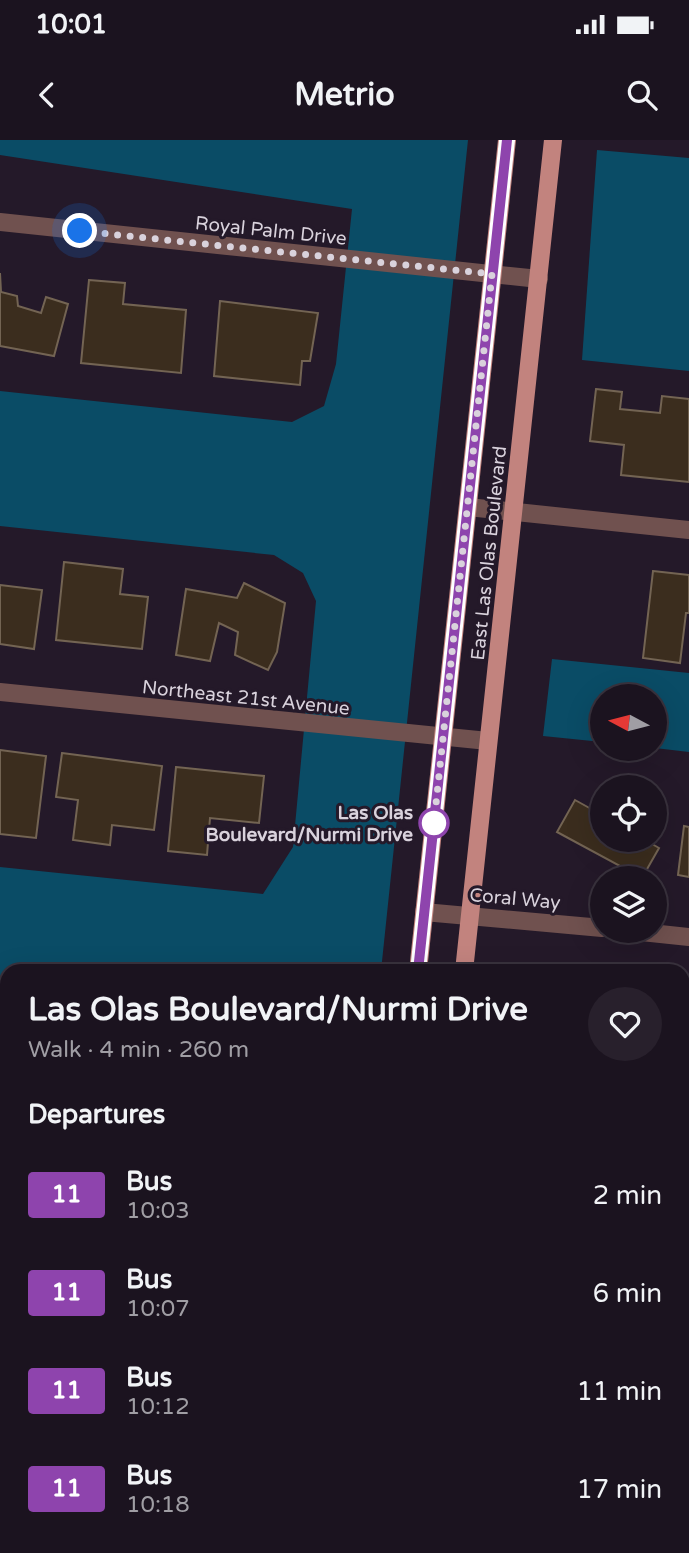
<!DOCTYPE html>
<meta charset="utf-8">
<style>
body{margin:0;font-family:"Varela Round",sans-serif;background:#28202c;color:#f1f3f6;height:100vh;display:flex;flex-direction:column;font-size:26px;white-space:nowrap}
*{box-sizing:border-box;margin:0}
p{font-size:23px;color:#a09ea4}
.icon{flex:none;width:38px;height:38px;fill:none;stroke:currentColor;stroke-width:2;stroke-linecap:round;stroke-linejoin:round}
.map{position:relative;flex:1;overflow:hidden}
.panel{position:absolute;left:0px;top:824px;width:690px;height:590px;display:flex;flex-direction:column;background:#1b131f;border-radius:21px 21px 0 0;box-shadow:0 7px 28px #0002,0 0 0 2px #39323d}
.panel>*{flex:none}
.badge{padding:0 14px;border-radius:5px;font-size:24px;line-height:46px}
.needle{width:46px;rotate:277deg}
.buttons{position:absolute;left:590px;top:544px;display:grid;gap:14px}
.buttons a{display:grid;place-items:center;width:77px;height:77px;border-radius:50%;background:#1b131f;box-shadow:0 7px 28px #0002,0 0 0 2px #39323d;font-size:35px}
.you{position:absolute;width:35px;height:35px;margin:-18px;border:5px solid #fff;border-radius:50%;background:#1a73e8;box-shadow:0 0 0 10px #1a73e833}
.map>.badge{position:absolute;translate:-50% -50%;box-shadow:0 0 0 4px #fff}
h2{padding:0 28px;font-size:26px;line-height:63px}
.round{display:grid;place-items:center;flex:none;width:74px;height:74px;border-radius:37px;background:#28202c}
.head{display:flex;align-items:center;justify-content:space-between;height:119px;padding:0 28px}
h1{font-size:33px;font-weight:700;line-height:52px}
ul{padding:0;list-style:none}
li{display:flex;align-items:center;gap:21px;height:98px;padding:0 28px}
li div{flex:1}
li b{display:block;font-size:26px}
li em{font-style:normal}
li .badge{min-width:77px;font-weight:700;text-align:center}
.status{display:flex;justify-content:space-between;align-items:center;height:49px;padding:0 35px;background:#1b131f;direction:ltr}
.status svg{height:19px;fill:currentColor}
header{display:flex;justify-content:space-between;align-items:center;height:91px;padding:0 28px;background:#1b131f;font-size:32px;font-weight:700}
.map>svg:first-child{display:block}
.water{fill:#0a4c66}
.building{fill:#3b2d1e;stroke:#736453;stroke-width:2}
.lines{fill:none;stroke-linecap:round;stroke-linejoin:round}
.minor{stroke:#70514f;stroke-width:18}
.primary{stroke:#c2837e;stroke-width:18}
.line-casing{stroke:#fff;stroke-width:16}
.line{stroke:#8e44ad;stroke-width:10}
.walk{stroke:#d9d2dc;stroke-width:7;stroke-dasharray:0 12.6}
.stop-dot{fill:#fff;stroke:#8e44ad;stroke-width:3.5}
.labels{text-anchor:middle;stroke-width:6;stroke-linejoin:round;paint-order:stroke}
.street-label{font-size:19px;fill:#d9d2dc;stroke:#241929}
.stop-label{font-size:19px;font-weight:bold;fill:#d9d2dc;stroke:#241929;text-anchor:end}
</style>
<div class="status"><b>10:01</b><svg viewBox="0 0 49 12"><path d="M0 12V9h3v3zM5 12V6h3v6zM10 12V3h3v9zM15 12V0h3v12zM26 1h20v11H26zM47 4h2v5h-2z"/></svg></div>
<header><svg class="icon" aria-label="back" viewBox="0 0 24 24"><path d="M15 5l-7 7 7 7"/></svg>Metrio<svg class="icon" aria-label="search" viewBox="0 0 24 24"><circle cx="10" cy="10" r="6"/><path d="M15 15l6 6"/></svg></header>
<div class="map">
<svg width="689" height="1413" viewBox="0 0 689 1413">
<rect width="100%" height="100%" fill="#241929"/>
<g class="water">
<path d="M0,0H468L381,831H7V855H0V727L263,754L293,707L316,461L303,433L274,415L0,386V251L292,282L324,266L336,224L352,69L0,15Z"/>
<path d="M597,10L689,18V231L582,220Z"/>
<path d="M552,519L689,533V612L655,608L654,556H602V602L543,596Z"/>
<path d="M683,946L689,947V1026L683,1025Z"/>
<path d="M0,1192L7,1193V1330H0Z"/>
<path d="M683,1353L689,1354V1413H475L476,1407H682Z"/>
<path d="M217,1407H321L320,1413H216Z"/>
</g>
<g class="building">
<path d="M0,133L1,152L17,156L18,166L41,173L46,157L68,164L54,216L0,206Z"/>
<path d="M89,140L125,143L123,164L186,170L181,233L81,223Z"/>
<path d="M220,161L318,173L310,221H302L300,245L214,236Z"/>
<path d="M596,249L622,252L620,269L660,273L662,256L689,259V342L621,335L624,305L590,301Z"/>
<path d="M64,422L123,429L120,454L148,457L142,509L56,500Z"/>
<path d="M653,431L689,435V473H686L680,523L643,518Z"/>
<path d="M244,443L285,463L277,512L268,530L235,515L238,492L219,483L210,521L176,515L186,449L237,458Z"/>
<path d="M0,445L42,450L34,509L0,504Z"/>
<path d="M0,610L46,616L36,698L0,694Z"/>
<path d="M62,613L162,626L154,690L112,685L110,705L73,700L78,660L56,657Z"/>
<path d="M176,627L264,636L259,683L210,678L207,715L168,711Z"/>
<path d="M575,660L602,675V700H645L659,708L642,738L557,692Z"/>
<path d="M684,686L689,687V737L678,735Z"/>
<path d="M0,911H7V975L0,974Z"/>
<path d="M0,1079L7,1080V1171L0,1170Z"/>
<path d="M682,1083L689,1084V1143L682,1142Z"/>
<path d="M682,1245L689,1246V1320H682Z"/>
<path d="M0,1359L7,1360V1407H25L24,1413H0Z"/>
<path d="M57,1407H94V1413H56Z"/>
<path d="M159,1407H199L198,1413H158Z"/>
</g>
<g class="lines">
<g class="minor">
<path d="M0,82L539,139"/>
<path d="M468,367L689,390"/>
<path d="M0,552L488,601"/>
<path d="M424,772L602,788"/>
<path d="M632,791L689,797"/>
<path d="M0,1032H7"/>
<path d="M682,1199H689"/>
</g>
<g class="primary">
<path d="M418,831L507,0"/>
<path d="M464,831L553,0"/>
<path d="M358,1413V1407"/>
<path d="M405,1413L406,1407"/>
</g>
</g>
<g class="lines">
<defs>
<path id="line" d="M418,831L507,0"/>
</defs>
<use href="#line" class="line-casing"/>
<use href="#line" class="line"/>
<path class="walk" d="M80,91L492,134L434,683"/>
</g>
<circle class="stop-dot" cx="434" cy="683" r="14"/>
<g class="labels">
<g class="street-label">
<text transform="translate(271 90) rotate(6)" y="7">Royal Palm Drive</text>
<text transform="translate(488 413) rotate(-84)" y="7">East Las Olas Boulevard</text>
<text transform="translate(246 557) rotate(6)" y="7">Northeast 21st Avenue</text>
<text transform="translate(515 758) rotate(5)" y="7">Coral Way</text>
</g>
<g class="stop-label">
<text x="413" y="679">Las Olas<tspan x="413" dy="22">Boulevard/Nurmi Drive</tspan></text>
</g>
</g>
</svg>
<div class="buttons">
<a><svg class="needle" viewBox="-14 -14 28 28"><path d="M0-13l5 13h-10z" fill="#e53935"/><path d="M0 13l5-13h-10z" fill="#a09ea4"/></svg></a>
<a><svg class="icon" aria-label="locate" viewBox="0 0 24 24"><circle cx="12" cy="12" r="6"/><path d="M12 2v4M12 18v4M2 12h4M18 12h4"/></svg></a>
<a><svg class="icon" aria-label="layers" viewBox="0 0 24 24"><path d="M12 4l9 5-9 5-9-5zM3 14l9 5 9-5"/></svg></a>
</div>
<div class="you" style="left:80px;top:91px"></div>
<section class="panel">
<div class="head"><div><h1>Las Olas Boulevard/Nurmi Drive</h1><p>Walk · 4 min · 260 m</p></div><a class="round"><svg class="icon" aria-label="heart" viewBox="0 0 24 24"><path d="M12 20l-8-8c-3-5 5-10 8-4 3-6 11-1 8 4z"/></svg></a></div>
<h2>Departures</h2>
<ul>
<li><span class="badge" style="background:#8e44ad;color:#fff">11</span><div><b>Bus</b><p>10:03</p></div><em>2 min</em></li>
<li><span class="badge" style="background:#8e44ad;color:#fff">11</span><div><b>Bus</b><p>10:07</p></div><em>6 min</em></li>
<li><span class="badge" style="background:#8e44ad;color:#fff">11</span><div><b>Bus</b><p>10:12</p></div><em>11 min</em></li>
<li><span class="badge" style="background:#8e44ad;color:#fff">11</span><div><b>Bus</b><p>10:18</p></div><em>17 min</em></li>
</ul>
</section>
</div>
